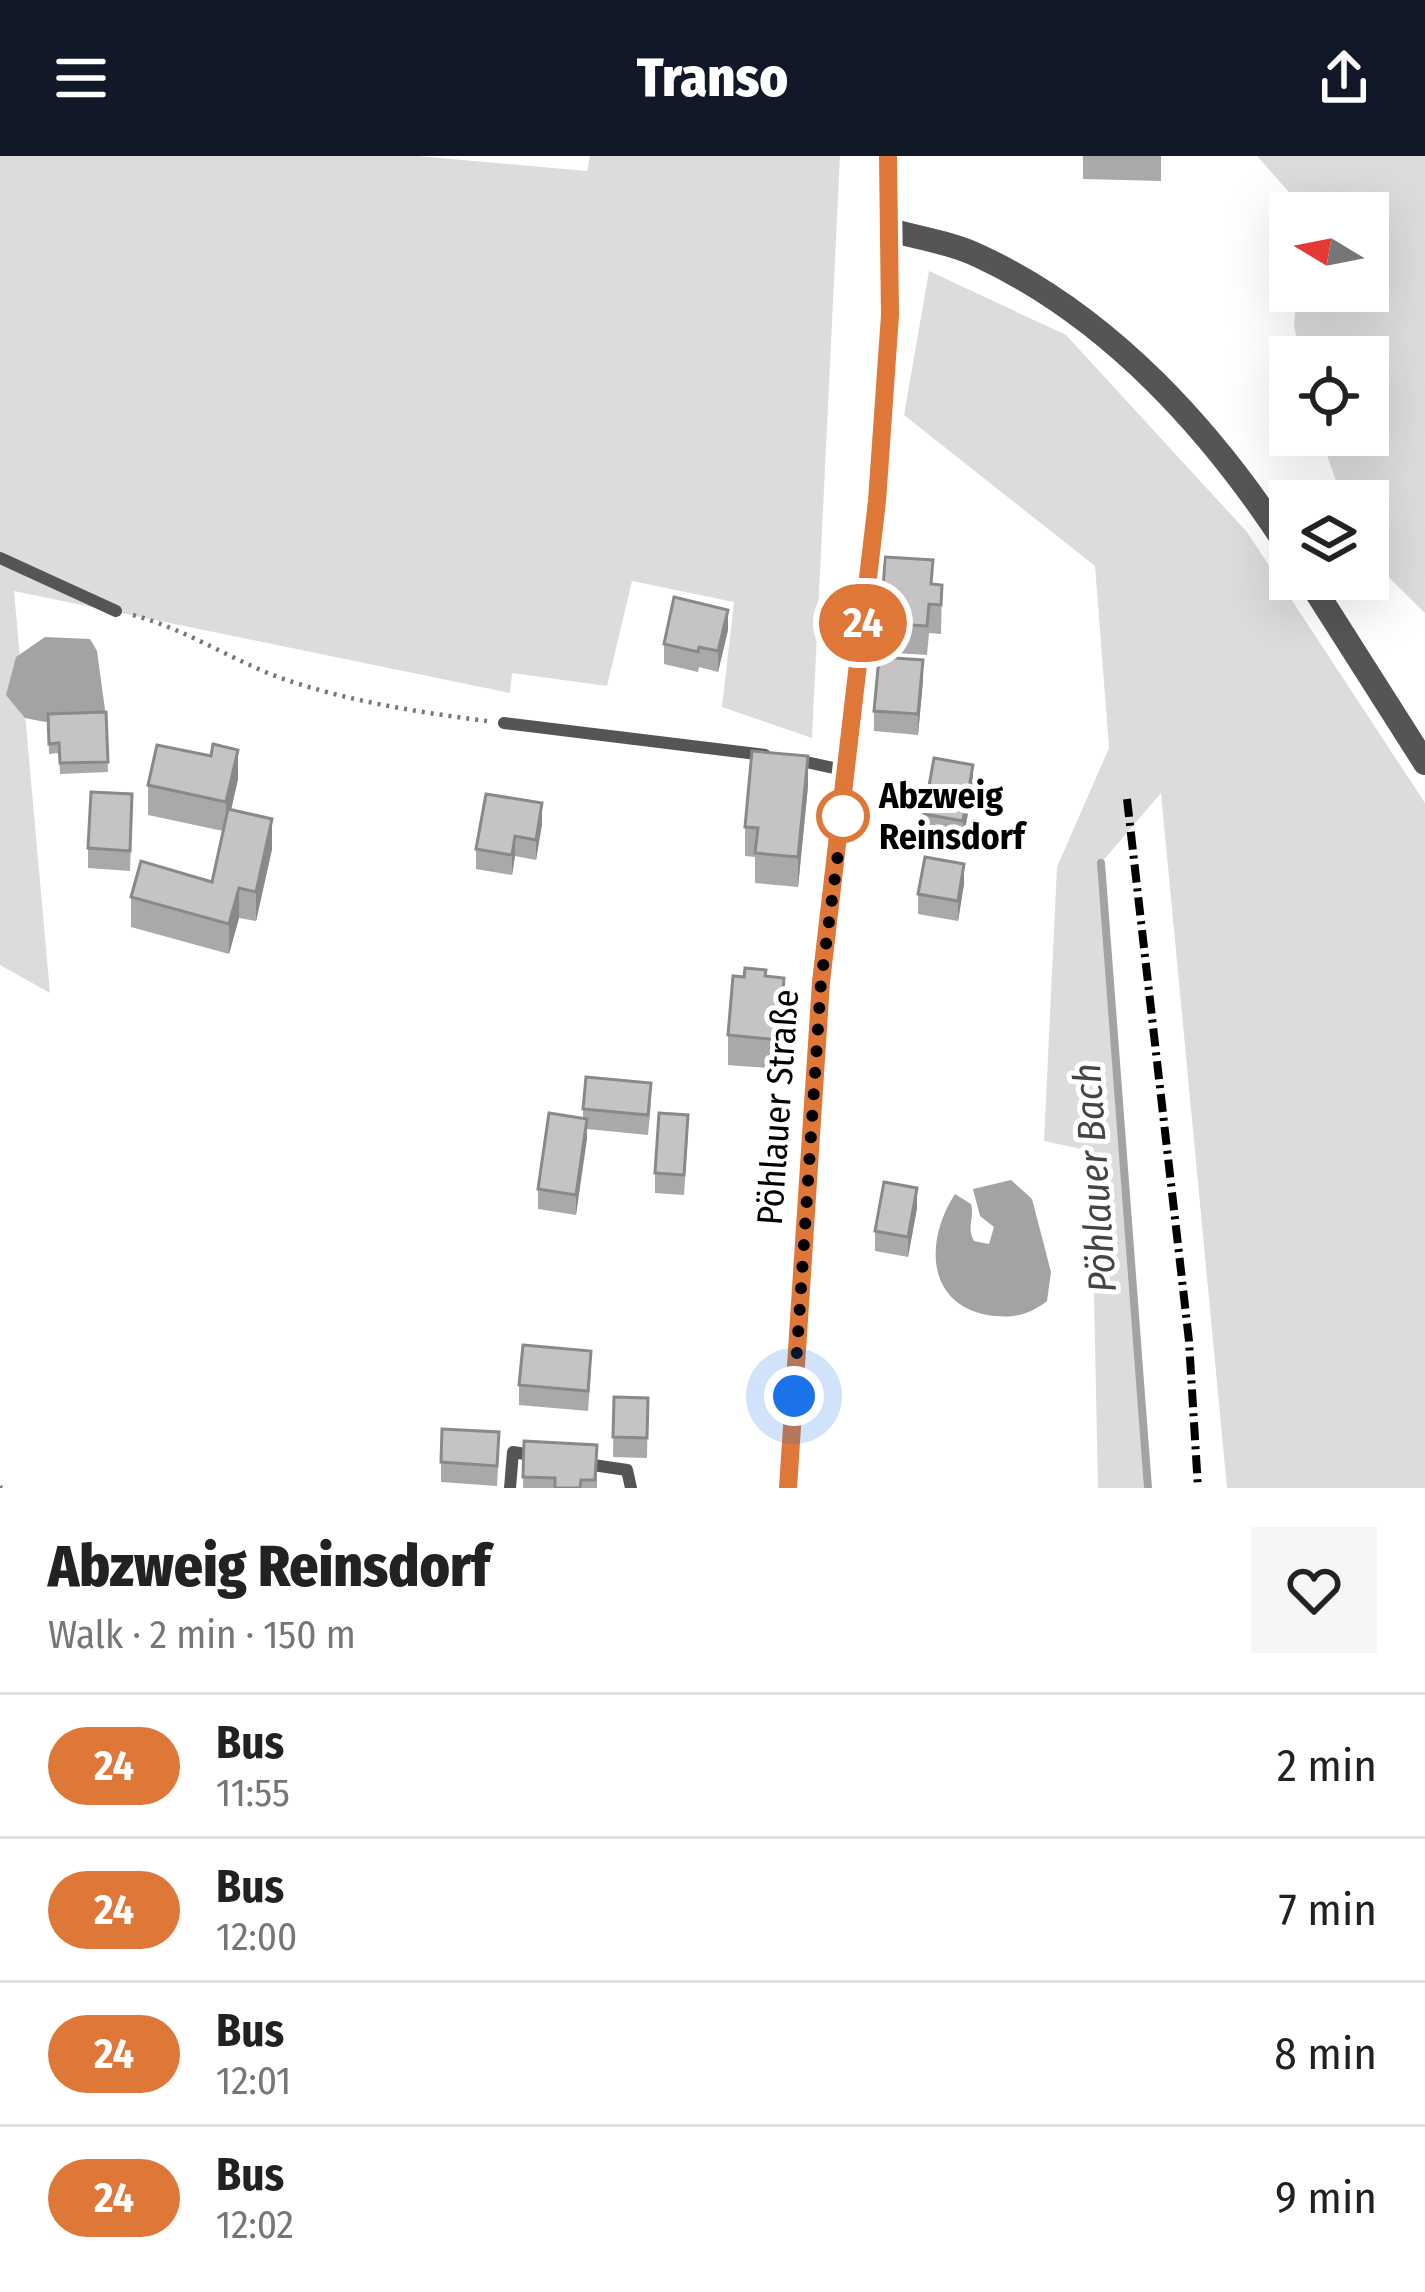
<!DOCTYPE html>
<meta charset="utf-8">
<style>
body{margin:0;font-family:"Fira Sans Condensed",sans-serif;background:#f6f6f6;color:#222;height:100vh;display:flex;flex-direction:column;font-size:45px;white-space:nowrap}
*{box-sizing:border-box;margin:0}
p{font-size:39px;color:#767676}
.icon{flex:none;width:66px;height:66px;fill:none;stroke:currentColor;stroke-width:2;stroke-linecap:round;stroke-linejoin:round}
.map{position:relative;height:1332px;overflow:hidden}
.sheet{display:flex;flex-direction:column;background:#fff;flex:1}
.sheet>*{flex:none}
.badge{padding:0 24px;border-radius:39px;font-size:42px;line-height:78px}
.needle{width:78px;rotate:280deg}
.controls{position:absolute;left:1269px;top:36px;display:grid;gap:24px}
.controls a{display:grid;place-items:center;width:120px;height:120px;border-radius:0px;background:#fff;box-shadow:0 12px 48px #0002;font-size:60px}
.you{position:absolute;width:60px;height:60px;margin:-30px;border:9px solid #fff;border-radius:50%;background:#1a73e8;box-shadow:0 0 0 18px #1a73e833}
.map>.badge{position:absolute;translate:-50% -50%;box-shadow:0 0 0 6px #fff}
.round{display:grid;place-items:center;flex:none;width:126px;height:126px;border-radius:0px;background:#f6f6f6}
.head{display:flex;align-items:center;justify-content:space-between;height:204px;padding:0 48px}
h1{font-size:57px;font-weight:800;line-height:90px}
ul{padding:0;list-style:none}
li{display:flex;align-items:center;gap:36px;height:144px;padding:0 48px;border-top:3px solid #e0e0e0}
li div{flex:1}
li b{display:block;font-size:45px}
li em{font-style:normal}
li .badge{min-width:132px;font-weight:700;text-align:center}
header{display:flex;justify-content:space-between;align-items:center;height:156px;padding:0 48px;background:#111827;color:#fff;font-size:54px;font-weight:800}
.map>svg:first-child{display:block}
.green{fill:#dcdcdc}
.water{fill:#a3a3a3}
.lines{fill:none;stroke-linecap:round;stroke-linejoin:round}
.stream{stroke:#a3a3a3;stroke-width:8}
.path{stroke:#777;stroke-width:4.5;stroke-dasharray:3 6;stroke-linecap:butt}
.service{stroke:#555;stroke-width:12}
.minor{stroke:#555;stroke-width:24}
.rail{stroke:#000;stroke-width:8;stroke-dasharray:18 6 3 6;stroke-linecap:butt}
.wall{fill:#a9a9a9}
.shaded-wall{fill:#898989}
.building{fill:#c4c4c4;stroke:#898989;stroke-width:3}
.line-casing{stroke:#fff;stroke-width:27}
.line{stroke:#de7737;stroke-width:18}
.walk{stroke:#000;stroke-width:12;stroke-dasharray:0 21.6}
.stop-dot{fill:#fff;stroke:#de7737;stroke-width:6}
.labels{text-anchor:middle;stroke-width:10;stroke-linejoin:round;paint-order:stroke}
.stop-label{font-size:36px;font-weight:bold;fill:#000;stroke:#fff;text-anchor:start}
.street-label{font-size:36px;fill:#000;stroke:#fff}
.water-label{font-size:39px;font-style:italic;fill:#444;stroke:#fff}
</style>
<header><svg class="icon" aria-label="menu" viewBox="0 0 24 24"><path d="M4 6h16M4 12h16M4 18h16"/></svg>Transo<svg class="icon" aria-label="share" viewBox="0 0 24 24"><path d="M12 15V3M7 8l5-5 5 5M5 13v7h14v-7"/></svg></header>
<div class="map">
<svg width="1425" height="1332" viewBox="0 0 1425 1332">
<rect width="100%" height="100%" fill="#fff"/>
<g class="green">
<path d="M0,0H418L587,15L590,0H840L812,582L722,551L734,446L632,425L607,530L512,517L510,537L14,435L50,837L0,809Z"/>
<path d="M1257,0H1425V457L1368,401V345H1343L1320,279H1368V201H1301L1294,170L1297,135H1368V57H1303V52Z"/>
<path d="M929,115L1066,179L1247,376L1425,647V1332H1227L1161,637L1101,707L1148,1332H1098L1091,995L1044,985L1057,711L1109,592L1095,410L904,259Z"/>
</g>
<g class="water">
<path d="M45,481L90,483L97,495L106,561L45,566L25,562L6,539L16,501Z"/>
<path d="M1011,1024L1032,1043L1051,1116L1047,1145C1030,1158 1016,1162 995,1160C927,1153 923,1087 955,1038L971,1048C975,1061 966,1072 974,1085L989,1088L994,1071L980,1060L973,1033Z"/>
</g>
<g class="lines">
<path class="stream" d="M1101,707L1148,1332"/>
<g class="path">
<path d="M133,459C185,473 228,502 278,521C346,545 416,556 487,565"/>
<path d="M0,1331L2,1332"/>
</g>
<g class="service">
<path d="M0,402L116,455"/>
<path d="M504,567L765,599"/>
<path d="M797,604L847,615"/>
<path d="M586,1308L627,1314L631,1332"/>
<path d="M510,1332L513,1296L537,1300"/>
</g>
<g class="minor">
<path d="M890,74C919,82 952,87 979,100C1110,161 1213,275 1290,395"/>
<path d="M1308,423L1425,607"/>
<path d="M788,1332L821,826L877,345L890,159L888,0"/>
</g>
<path class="rail" d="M1127,643L1189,1185L1198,1332"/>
</g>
<g class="wall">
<path d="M1083,0H1161V25L1083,23Z"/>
<path d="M933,428L942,429L941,478L929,477L927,499L881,496V467Z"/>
<path d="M728,474L718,516L699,511L698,516L664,508V488Z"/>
<path d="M923,524L918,579L874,575V555Z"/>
<path d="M106,556L108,616L60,618L59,597L49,598L48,558Z"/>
<path d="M238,623L231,654L272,693L256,765L239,762L229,798L131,771V741L212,726L223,675L148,659V629Z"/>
<path d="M973,629L963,685L924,678V658Z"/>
<path d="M808,630L798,731L755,727V701L745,700V671Z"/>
<path d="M132,658L130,715L88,712V692Z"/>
<path d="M542,668L536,704L515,700L512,719L476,713V693Z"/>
<path d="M964,728L958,765L918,758V738Z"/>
<path d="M766,820L784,851L779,913L728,909V879L744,821Z"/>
<path d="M651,947L648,979L587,973L576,1059L538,1053V1033L583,962V953Z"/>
<path d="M688,979L684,1039L655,1037V1017Z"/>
<path d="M917,1052L908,1101L875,1095V1075Z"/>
<path d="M591,1215L588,1255L519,1249V1229Z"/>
<path d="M614,1241L648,1242L647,1302L613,1301Z"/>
<path d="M524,1285L597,1289V1332H523Z"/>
<path d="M499,1296L497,1330L441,1326V1306Z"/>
</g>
<g class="shaded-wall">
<path d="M728,454V474L718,516V495Z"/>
<path d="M923,504V524L918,579V558Z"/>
<path d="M238,594V623L226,676V646Z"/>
<path d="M808,600V630L798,731V701Z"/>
<path d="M973,609V629L963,685V665Z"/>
<path d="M542,647V668L536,704V684Z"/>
<path d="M272,663V693L256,765V736Z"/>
<path d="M515,680V700L512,719V699Z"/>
<path d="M964,708V728L958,765V745Z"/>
<path d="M239,732V762L229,798V768Z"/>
<path d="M784,822V851L779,913V884Z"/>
<path d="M587,963V983L576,1059V1039Z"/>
<path d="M917,1032V1052L908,1101V1081Z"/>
</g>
<g class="building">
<path d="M885,401L933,404L931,428L942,429L941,449L929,448L927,470L881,467Z"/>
<path d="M674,441L728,454L718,495L699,491L698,496L664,488Z"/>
<path d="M879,501L923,504L918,558L874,555Z"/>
<path d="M106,556L108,606L60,607L59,587L49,588L48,558Z"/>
<path d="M213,588L238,594L226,646L148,629L157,589L211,600Z"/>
<path d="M752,595L808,600L798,701L755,697L758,672L745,671Z"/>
<path d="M934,602L973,609L963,665L924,658Z"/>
<path d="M91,636L132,638L130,695L88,692Z"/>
<path d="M486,638L542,647L536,684L515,680L512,699L476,693Z"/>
<path d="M228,653L272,663L256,736L239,732L229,768L131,741L141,705L212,726Z"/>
<path d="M925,701L964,708L958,745L918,738Z"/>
<path d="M745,812L766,814L765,820L784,822L779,884L728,879L733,820L744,821Z"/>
<path d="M586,921L651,927L648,959L583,953Z"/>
<path d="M549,957L587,963L576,1039L538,1033Z"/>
<path d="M659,957L688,959L684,1019L655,1017Z"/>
<path d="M884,1026L917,1032L908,1081L875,1075Z"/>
<path d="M523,1189L591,1195L588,1235L519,1229Z"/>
<path d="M614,1241L648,1242L647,1282L613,1281Z"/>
<path d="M442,1273L499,1276L497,1310L441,1306Z"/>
<path d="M524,1285L597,1289L595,1324H581L580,1332H555V1322L523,1321Z"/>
</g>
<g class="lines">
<defs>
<path id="line" d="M788,1332L821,826L877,345L890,159L888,0"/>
</defs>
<use href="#line" class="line-casing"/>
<use href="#line" class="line"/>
<path class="walk" d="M794,1240L821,826L843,660"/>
</g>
<circle class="stop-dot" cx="843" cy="660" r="24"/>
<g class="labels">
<g class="stop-label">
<text x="879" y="652">Abzweig<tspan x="879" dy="41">Reinsdorf</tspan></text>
</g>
<g class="street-label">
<text transform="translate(777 951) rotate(-86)" y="13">Pöhlauer Straße</text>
</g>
<g class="water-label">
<text transform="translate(1094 1022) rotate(-94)" y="14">Pöhlauer Bach</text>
</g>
</g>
</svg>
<div class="controls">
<a><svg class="needle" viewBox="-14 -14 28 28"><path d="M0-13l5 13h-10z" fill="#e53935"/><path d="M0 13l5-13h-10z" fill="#767676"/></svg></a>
<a><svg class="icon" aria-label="locate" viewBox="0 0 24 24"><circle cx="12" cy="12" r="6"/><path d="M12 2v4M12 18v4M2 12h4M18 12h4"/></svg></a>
<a><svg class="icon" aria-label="layers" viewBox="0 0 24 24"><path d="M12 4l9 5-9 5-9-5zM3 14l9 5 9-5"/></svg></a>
</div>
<div class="you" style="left:794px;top:1240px"></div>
<b class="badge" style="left:863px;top:467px;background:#de7737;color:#fff">24</b>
</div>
<section class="sheet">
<div class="head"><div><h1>Abzweig Reinsdorf</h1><p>Walk · 2 min · 150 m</p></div><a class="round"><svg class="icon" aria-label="heart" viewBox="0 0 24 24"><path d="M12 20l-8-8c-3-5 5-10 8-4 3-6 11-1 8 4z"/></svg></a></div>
<ul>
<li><span class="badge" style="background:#de7737;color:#fff">24</span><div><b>Bus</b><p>11:55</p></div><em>2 min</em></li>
<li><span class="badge" style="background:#de7737;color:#fff">24</span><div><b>Bus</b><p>12:00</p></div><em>7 min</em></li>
<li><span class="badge" style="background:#de7737;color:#fff">24</span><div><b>Bus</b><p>12:01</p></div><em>8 min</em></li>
<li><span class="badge" style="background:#de7737;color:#fff">24</span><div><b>Bus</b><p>12:02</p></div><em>9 min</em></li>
</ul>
</section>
